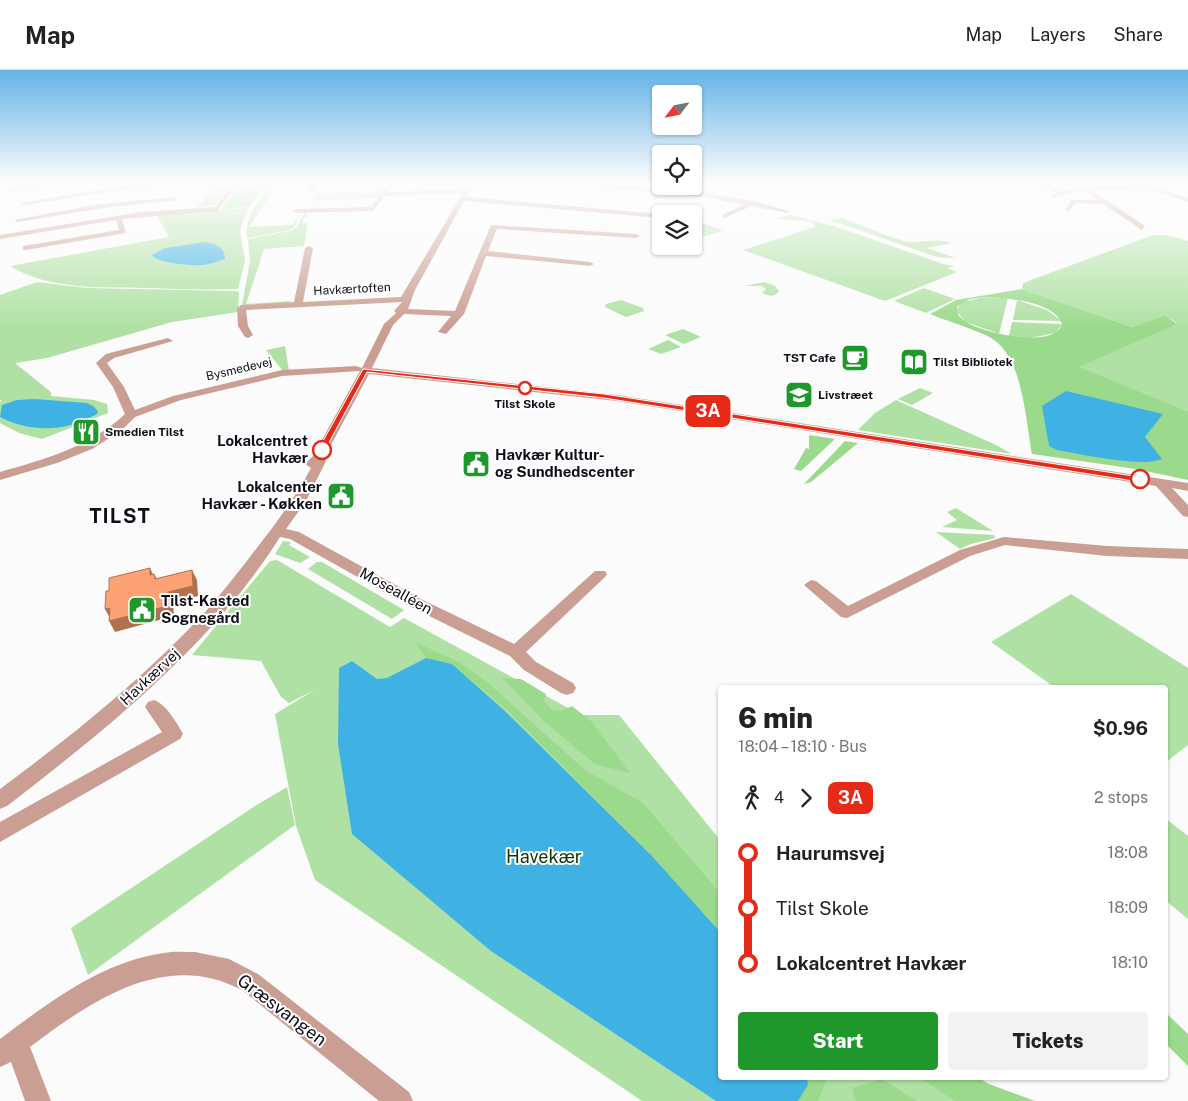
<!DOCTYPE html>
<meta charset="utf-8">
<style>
body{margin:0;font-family:"Public Sans",sans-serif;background:#f2f2f2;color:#222;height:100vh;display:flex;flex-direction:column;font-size:19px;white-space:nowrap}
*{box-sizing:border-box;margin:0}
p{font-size:16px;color:#767676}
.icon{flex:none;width:28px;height:28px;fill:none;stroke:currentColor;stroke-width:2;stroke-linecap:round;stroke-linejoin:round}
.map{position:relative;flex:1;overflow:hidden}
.sheet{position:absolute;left:718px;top:615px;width:450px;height:395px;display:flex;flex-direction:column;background:#fff;border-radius:5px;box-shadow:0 1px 4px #0004}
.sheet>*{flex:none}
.badge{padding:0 10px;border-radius:8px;font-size:18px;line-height:32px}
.needle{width:32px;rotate:238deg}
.fabs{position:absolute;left:652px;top:15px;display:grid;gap:10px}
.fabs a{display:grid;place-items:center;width:50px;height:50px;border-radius:5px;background:#fff;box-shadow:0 1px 4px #0004;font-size:25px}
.map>.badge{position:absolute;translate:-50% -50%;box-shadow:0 0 0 2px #fff}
.legs{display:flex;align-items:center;gap:8px;height:55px;padding:0 20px;font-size:16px}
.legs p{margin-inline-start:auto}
.headline{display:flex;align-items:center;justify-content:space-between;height:85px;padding:0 20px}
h1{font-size:28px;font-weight:800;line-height:38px}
.button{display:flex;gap:10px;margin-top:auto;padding:10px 20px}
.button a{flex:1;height:58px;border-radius:5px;background:#1e982a;color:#fff;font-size:20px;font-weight:800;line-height:58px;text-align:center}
.button a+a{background:#f2f2f2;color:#222}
ul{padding:0 20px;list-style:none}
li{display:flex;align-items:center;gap:18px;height:55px;font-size:19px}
li i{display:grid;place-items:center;width:8px;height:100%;margin:0 6px;background:currentColor}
li i::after{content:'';width:12px;height:12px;margin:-6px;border:4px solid;border-radius:50%;background:#fff}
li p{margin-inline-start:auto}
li:first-child i{background:linear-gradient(#0000 50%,currentColor 0)}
li:last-child i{background:linear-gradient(currentColor 50%,#0000 0)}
header{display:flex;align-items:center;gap:30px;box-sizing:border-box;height:70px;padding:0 25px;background:#fff;border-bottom:1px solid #e0e0e0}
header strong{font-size:24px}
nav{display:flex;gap:28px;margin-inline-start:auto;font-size:18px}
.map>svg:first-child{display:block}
.green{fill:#b0e1a4}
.forest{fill:#9bda8c;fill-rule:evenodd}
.water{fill:#3fb1e2}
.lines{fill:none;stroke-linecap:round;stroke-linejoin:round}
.minor{fill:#ca9e92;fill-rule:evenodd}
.shaded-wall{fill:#b07151}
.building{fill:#fca274;stroke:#b07151}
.line-1{fill:#e52b18;stroke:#fff}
.stop-1-dot{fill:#fff;stroke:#e52b18;stroke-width:2.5}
.labels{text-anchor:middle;stroke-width:4;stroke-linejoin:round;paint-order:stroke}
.far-street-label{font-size:12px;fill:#0f0d18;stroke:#fff}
.far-poi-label{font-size:12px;font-weight:bold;fill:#0f0d18;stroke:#fff;text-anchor:start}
.far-stop-label{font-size:12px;font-weight:bold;fill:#0f0d18;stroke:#fff}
.stop-label{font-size:15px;font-weight:bold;fill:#0f0d18;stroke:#fff;text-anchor:end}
.poi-label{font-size:15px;font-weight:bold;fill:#0f0d18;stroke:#fff;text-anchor:start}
.street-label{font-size:15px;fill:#0f0d18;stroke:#fff}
.near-park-label{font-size:18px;fill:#0c3501;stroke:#fff}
.near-street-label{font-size:18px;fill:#0f0d18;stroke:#fff}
.district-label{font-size:20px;font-weight:bold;letter-spacing:1px;fill:#0f0d18;stroke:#fff}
</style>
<header>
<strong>Map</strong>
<nav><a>Map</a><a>Layers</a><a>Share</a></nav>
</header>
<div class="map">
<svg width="1188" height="1031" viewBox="0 0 1188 1031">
<rect width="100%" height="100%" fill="#fbfbfb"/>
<g class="green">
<path d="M13,112H87L6,123Z"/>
<path d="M218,112H233L215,135L197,138Z"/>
<path d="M273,112H279L249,157L292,155L301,143L294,157L290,160L247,168C244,147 260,128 273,112Z"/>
<path d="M383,120L377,128L313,131L317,122Z"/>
<path d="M248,138L240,160L245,191L238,219C207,220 177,219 146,218C101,217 49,220 10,196L169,167L156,144Z"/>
<path d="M307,143L302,153H308L304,176L264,179L246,234L291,231L288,233L242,235L250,191L248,169L290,161L297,157L303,144Z"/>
<path d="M791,145L837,157L943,194L955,196L947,198L957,202L885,231L743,180L815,157L812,152C800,148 789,152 778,148Z"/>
<path d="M845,147L844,149C857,153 900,172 910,172C925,172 937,168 952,173L927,178L956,188L937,187L830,150Z"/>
<path d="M694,150L723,161L694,169Z"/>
<path d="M1153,165H1167L1188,171V341L1078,297L1177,253L1165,245L1132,257L1022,219L1023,213Z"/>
<path d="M37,212L87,218L235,221L239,222L238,242L172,252L47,288L15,293L51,322V326L94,330L107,334L108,343L42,369L19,363L0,353V332L2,331L0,330V225Z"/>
<path d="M764,212L775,216L779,221C774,228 769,226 762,223L766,219L761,216H744Z"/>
<path d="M924,218L955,229L926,243L894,231Z"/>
<path d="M985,227L1008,228L999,264L966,252L956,241L962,232Z"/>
<path d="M621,230L643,238L644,241L626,247L605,237L606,234Z"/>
<path d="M1017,230L1047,240L1062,251L1013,250Z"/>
<path d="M1012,252L1062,254L1056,263L1030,268L1009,266Z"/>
<path d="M683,259L701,267L684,274L665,265Z"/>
<path d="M668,270L681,277L661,284L648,279Z"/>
<path d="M285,276L289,301H283L266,280Z"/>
<path d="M920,318L933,323L912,335L898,329Z"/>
<path d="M896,330L996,375L1012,384L858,360L875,343Z"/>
<path d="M956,438L993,461L942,457L957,450L947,442Z"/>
<path d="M936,462L994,465L995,468L971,474L960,479Z"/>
<path d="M283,471L291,472L289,475L310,487L300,493L275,484Z"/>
<path d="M277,490L390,557L404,548L581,645H619L720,770V1008H948L1014,1031H642L315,810L296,756L275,644L316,619L289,633L281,627L261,591L192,585L270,491Z"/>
<path d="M317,492H322L404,540L392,549L308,499Z"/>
<path d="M1071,524L1188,598V675L1165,693V618L1054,617L991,572Z"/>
<path d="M287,717L295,755L88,905L71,858L255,736Z"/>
<path d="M1165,748L1188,766V849L1165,830Z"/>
</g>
<g class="forest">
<path d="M243,112H268L249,137L221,139Z"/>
<path d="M1022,219L1132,257L1165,245L1177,254L1079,297L1188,341V410L1136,399L1032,384C1026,352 1023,290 994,270C982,261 946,251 930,244L956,230ZM985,227C1006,228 1054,231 1062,254C1056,277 998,265 982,259C972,256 965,252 958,245L957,237L970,229ZM1042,336L1162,344L1145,367L1161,389Z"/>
<path d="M809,365L835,369L801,401L794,399L806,378L809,379Z"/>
<path d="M845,371L858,373L811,412L804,414Z"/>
<path d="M415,572L459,592L486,611L585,700L643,733L720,823V862L652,786L507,640L452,594L426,588Z"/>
<path d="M502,608L521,609L546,624L544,631L552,640L561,641L572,636L591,651L630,703L595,694L546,653Z"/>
<path d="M1165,942L1188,964V996L1165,973Z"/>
<path d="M807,1008H827L818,1031H798L808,1015Z"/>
<path d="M920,1008H979L989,1014L1035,1031H955Z"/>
<path d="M882,1009L917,1031H856L852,1018Z"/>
</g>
<g class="water">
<path d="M205,172C215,173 225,177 225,189C218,191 210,194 202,195C192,196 156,193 152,185L165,178Z"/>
<path d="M1066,321L1163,344L1145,367L1162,389C1143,398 1081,384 1057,380L1049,376L1042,336Z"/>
<path d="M35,329L87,333L93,336L98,341L97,344C66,362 32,363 0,347L2,335L17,330Z"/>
<path d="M426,588L452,594L505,641L652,786L720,862V1008H807L808,1015L798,1031H716L491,881L352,764L338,674L339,598L352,591L377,609L387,608Z"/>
</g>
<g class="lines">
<g class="minor">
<path d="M175,112L197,113L121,120L24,135L21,133L121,116Z"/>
<path d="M234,112H241L217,141L122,149L126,163L26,180H23V176L119,160L116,150L0,169V165L141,142L215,137Z"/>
<path d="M312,112H323L317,114L312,122H308Z"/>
<path d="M389,112H395L388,122L466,119L471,112H477L466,127L661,144V148L464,131L415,220L408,239L455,241L491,155L636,164L640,166L636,168L497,159L488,181L590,192L594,194L590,196L486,186L464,244L446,264L438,262L451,246L404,244L393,255L372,298L617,325L1188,413V421L1172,418L1188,435V447L1183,446L1156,416L617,331L369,304L324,388L326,391L306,431L286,459L299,462L421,529L514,574L595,501H605L607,504L605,507L526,582L536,592L573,613L576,618L573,623L567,625L561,623L524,600L510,586L411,537L290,469L280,467C212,575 107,659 7,736L0,739V719C73,665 144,608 206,541C229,515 249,488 270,461C285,440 299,421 311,398L305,394L313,386L360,301L282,306L181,330L135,347L122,360L92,379L57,393L0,410V402C45,389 90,377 125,344L113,317L96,293L106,284L168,268L173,271L114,288L107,293L124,317L135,340L173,326L282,300L356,296L362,298L384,254L396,243L394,241L402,232L246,240L248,256L253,265L248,268L245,267L238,256L237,238L241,235L294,232L305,178L309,176L313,178L303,232L401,227L463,123L385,126L373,141L296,143L293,141L296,139L371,137Z"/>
<path d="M547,112H577L706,123L753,131L790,141L787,143L752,136L724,148L722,145L744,135L706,127Z"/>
<path d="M1030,112H1040L1063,121L1085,116H1131L1180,112L1152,117L1188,128V132L1145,118L1092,120L1145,156L1142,160L1103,134L1075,133L1069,141H1065L1071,130H1097L1084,120L1052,128L1050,125L1056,123Z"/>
<path d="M176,127L178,130L103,138L18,152L14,150L100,134Z"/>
<path d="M1004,467L1107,476L1188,479V489L1107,486L1005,475L970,486L847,548L841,547L804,515L811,510L816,511L848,536L960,480Z"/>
<path d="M154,630C166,634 177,653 183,664L180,669L0,772V752L162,662L145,637L148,632Z"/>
<path d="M195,882L229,889L258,904L409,1022L413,1031H379L242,920C165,879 91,931 30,977L51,1031H25L11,992L0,997V969C48,933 103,891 164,883C174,881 185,882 195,882Z"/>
</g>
</g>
<g class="shaded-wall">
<path d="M150,498L154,507V504L160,515L150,505Z"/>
<path d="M192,500L197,510L198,526L173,533L174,546L115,562L109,551L168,522Z"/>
<path d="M110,538L111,550L105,539Z"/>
</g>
<path class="building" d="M150,498V505L154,504L155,509L192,500L193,516L168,522V536L109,551L110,538L105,539L106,521H109V508Z"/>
<linearGradient id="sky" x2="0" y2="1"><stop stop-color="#64b3e6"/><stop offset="0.44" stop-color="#fdfdfd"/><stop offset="1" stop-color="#fdfdfd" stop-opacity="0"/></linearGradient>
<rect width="1188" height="257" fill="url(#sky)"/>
<path class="line-1" d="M363,299L604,324L1140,407L1144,409L1140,412L604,328L367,302L325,380L319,382L318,380Z"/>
<defs>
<symbol id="cafe-square" viewBox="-11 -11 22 22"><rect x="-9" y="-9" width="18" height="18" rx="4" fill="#1e982a" stroke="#fff"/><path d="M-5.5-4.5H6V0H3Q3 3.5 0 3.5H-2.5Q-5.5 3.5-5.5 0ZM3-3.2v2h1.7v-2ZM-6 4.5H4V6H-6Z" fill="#fff"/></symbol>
<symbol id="library-square" viewBox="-11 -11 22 22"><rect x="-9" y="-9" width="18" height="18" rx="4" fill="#1e982a" stroke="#fff"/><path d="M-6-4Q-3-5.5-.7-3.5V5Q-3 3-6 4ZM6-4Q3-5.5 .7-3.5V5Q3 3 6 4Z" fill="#fff"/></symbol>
<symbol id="school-square" viewBox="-11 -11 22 22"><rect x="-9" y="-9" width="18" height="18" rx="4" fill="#1e982a" stroke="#fff"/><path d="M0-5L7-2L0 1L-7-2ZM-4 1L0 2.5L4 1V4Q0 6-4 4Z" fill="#fff"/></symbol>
<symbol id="restaurant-square" viewBox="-11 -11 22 22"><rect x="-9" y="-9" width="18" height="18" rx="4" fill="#1e982a" stroke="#fff"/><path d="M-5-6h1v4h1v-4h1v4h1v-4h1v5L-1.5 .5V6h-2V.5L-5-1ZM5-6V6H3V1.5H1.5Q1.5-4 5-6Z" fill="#fff"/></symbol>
<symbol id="civic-square" viewBox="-11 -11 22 22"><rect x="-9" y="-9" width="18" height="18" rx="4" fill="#1e982a" stroke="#fff"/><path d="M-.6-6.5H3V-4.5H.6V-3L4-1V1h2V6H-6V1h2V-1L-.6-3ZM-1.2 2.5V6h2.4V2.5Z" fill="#fff"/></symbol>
</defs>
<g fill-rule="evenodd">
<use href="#cafe-square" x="839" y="272" width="32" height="32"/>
<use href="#library-square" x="898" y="276" width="32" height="32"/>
<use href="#school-square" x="783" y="309" width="32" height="32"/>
<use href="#restaurant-square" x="70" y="346" width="32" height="32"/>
<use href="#civic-square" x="460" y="378" width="32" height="32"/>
<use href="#civic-square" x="325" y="410" width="32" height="32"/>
<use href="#civic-square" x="126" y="524" width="32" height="32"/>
</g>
<g class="stop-1-dot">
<circle cx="525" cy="318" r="6"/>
<circle cx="322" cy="380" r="9"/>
<circle cx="1140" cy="409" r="9"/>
</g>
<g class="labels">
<g class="far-street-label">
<text transform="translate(352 219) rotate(-3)" y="4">Havkærtoften</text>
<text transform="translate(239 299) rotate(-13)" y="4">Bysmedevej</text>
</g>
<g class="far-poi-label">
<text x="836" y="292" text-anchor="end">TST Cafe</text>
<text x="933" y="296">Tilst Bibliotek</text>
<text x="818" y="329">Livstræet</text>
<text x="105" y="366">Smedien Tilst</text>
</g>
<g class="far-stop-label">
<text x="525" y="338">Tilst Skole</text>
</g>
<g class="stop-label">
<text x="308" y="376">Lokalcentret<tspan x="308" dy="17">Havkær</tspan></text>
</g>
<g class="poi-label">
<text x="495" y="390">Havkær Kultur-<tspan x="495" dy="17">og Sundhedscenter</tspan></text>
<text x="322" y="422" text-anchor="end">Lokalcenter<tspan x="322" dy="17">Havkær - Køkken</tspan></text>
<text x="161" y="536">Tilst-Kasted<tspan x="161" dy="17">Sognegård</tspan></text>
</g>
<g class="street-label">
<text transform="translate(396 521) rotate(29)" y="5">Mosealléen</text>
<text transform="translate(150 607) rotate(-43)" y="5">Havkærvej</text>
</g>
<g class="near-park-label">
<text x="544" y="793">Havekær</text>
</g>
<g class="near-street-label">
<text transform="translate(282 940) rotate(37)" y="6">Græsvangen</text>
</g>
<g class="district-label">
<text x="120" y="453">TILST</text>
</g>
</g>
</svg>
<div class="fabs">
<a><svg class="needle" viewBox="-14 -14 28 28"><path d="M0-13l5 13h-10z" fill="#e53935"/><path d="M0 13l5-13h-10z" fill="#767676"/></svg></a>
<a><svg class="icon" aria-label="locate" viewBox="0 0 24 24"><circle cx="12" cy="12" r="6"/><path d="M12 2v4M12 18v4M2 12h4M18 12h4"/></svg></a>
<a><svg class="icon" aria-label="layers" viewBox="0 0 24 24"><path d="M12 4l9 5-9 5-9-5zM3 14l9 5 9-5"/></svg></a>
</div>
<b class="badge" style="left:708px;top:341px;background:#e52b18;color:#fff">3A</b>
<section class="sheet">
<div class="headline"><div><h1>6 min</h1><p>18:04 – 18:10 · Bus</p></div><b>$0.96</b></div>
<div class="legs"><svg class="icon" aria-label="walk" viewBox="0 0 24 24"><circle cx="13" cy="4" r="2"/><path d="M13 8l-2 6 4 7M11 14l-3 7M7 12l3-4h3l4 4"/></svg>4<svg class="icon" aria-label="forward" viewBox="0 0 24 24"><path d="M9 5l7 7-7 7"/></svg><b class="badge" style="background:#e52b18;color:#fff">3A</b><p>2 stops</p></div>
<ul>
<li><i style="color:#e52b18"></i><b>Haurumsvej</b><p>18:08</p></li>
<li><i style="color:#e52b18"></i><span>Tilst Skole</span><p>18:09</p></li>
<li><i style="color:#e52b18"></i><b>Lokalcentret Havkær</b><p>18:10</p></li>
</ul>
<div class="button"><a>Start</a><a>Tickets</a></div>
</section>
</div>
